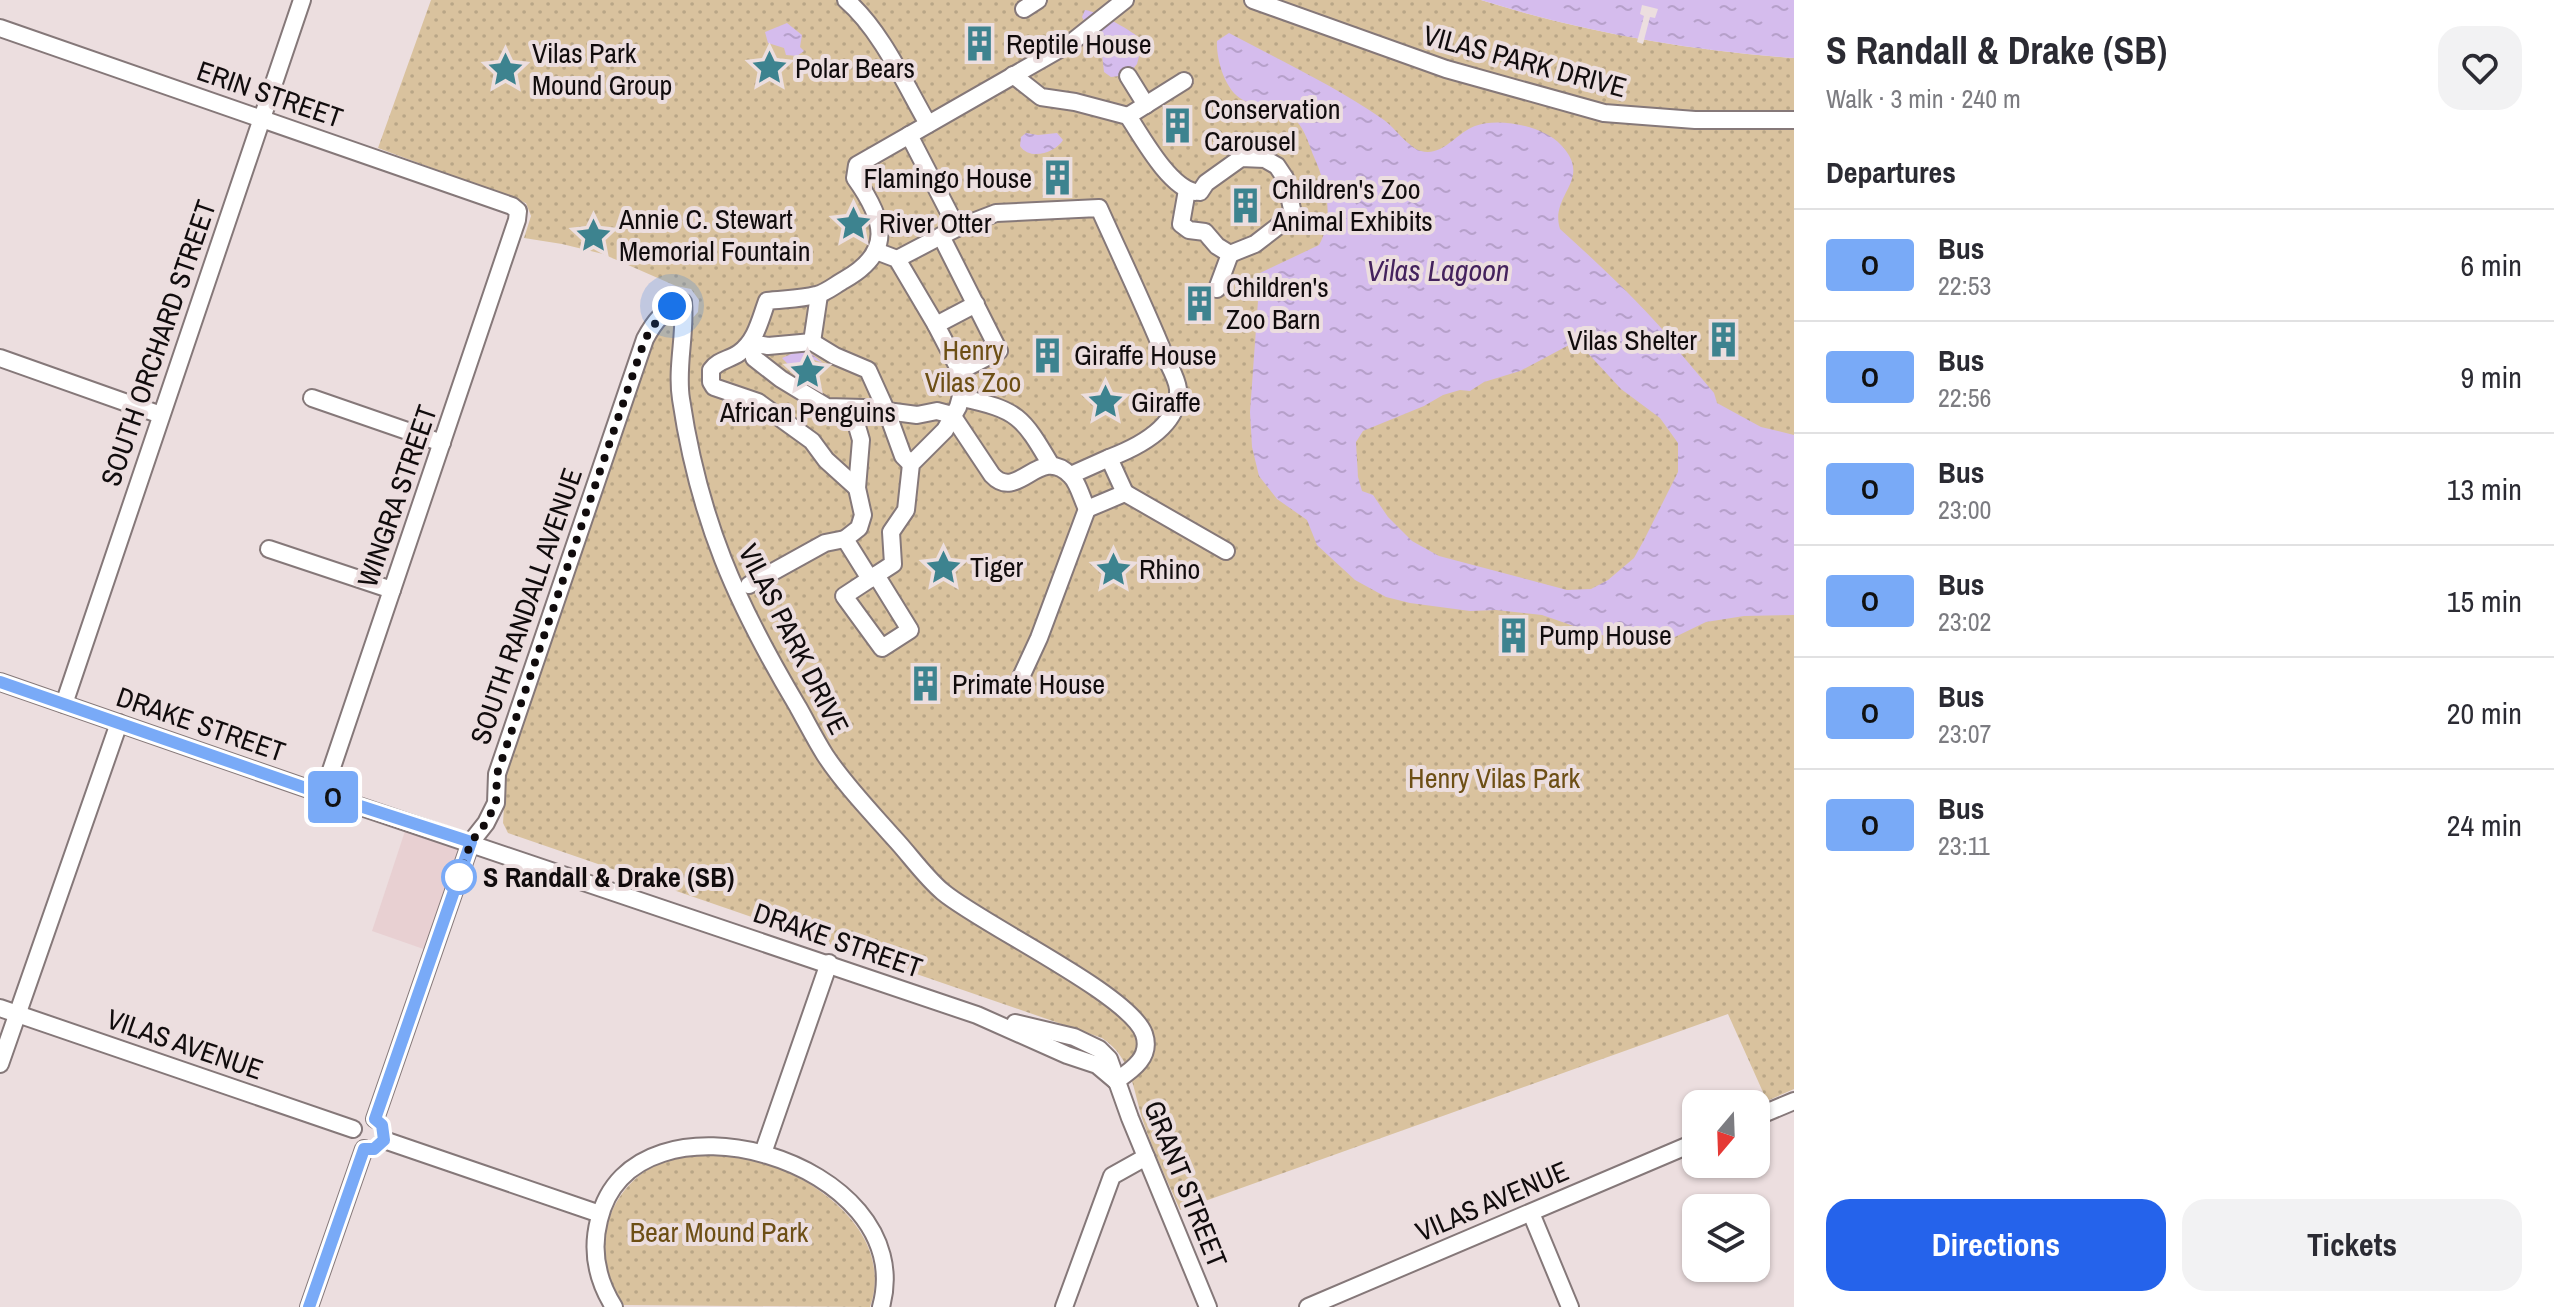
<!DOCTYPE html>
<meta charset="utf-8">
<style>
body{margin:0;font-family:"Archivo Narrow",sans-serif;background:#f2f2f3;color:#2b2b33;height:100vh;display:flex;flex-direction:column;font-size:30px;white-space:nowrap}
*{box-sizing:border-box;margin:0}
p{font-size:26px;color:#7c7c81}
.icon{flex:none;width:44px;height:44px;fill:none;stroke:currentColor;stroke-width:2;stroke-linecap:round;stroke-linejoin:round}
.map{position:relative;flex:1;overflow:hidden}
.details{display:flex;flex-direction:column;background:#fff;width:760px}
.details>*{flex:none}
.badge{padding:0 16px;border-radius:6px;font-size:28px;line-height:52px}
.needle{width:52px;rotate:199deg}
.tools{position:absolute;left:1682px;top:1090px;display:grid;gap:16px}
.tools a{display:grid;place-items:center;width:88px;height:88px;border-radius:16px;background:#fff;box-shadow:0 2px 6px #0004;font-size:40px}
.you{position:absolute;width:40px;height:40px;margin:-20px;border:6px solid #fff;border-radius:50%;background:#1a73e8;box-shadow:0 0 0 12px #1a73e833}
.map>.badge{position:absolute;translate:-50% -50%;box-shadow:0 0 0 4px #fff}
h2{padding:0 32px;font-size:30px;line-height:72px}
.round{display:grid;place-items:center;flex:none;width:84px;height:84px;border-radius:24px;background:#f2f2f3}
.head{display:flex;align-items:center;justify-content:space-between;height:136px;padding:0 32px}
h1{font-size:38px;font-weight:700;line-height:60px}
.button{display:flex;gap:16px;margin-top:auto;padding:16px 32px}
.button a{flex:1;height:92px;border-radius:24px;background:#2563eb;color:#fff;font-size:32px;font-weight:700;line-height:92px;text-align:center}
.button a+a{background:#f2f2f3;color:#2b2b33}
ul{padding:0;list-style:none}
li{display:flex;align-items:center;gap:24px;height:112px;padding:0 32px;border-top:2px solid #e1e1e2}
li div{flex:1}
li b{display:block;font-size:30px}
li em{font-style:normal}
li .badge{min-width:88px;font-weight:700;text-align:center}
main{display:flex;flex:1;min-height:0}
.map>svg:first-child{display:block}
.built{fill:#e8d0d2}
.park{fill:url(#park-dots)}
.water{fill:url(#water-ripples);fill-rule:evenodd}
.pier{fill:#ecdedf}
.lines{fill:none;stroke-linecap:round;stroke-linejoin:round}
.street-casing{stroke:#857879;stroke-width:20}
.street{stroke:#fff;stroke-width:16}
.line-casing{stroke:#fff;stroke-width:18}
.line{stroke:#79aaf7;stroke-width:12}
.walk{stroke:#110c0d;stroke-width:8;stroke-dasharray:0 14.4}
.stop-dot{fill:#fff;stroke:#79aaf7;stroke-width:4}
.labels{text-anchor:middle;stroke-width:8;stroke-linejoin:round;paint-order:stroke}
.poi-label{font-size:28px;fill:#110c0d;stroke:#ecdedf;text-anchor:start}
.street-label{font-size:28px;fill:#110c0d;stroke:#ecdedf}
.park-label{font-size:28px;fill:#6d4f15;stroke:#ecdedf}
.stop-label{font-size:28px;font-weight:bold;fill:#110c0d;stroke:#ecdedf;text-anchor:start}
.water-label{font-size:30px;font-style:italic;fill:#44225d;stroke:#ecdedf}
</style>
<main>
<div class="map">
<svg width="1794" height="1307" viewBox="0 0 1794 1307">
<defs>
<pattern id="park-dots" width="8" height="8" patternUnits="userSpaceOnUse" patternTransform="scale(2)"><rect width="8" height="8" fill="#d9c29e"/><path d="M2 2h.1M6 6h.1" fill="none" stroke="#b9a687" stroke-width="1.8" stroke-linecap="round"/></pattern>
<pattern id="water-ripples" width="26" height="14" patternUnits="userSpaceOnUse" patternTransform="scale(2)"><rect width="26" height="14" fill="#d5bced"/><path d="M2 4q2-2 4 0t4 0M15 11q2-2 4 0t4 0" fill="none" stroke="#b6a0ca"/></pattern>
</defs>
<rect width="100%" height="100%" fill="#ecdedf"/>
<path class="built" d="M408,822L471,842L432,952L372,931Z"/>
<g class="park">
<path d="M431,0H1481C1583,32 1687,50 1794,58V1089L1767,1101L1728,1014L1180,1210C1168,1182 1154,1153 1144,1124C1133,1092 1133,1058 1102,1038L508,833L503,823L506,775L654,341L665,324L690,321L698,312L699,300L691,289L676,286L603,254L562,244L524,238L531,216L526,203L378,148Z"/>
<path d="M708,1154C722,1156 738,1156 752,1159C814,1175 896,1233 870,1307L624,1305C588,1254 604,1185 665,1161C678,1156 695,1156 708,1154Z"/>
</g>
<g class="water">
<path d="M1481,0H1794V58C1687,50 1583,32 1481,0Z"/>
<path d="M1085,10C1099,12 1133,31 1143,41L1137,64L1128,75L1111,77L1104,72L1102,54L1082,17Z"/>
<path d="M787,23L802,35L800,47L804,51L797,56L786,55L784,48L768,43L765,32Z"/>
<path d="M1229,33C1281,61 1335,86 1384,120C1395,128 1409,148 1421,151C1443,157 1457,132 1475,126C1499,117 1544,126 1561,145C1594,180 1549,194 1560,229C1602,267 1644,306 1680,350L1681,354L1714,393L1717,403L1761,427L1794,435V615L1744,616L1706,622L1675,637L1635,642L1597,634L1542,615L1496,610L1470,611L1410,603L1386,597L1355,580L1317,545L1307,520L1277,499L1259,476L1252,447L1250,412L1260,273L1319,245C1335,217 1326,184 1314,157C1307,139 1303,121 1284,112C1272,106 1256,107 1243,100C1225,91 1216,59 1217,41ZM1569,345L1583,348L1621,389L1660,418L1678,443V472L1644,540L1634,558L1608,580L1591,589L1567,590L1439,556L1412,541L1388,517L1373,495L1362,491L1358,477L1356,442L1363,431L1424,406L1443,395L1460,390L1470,391L1484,382L1520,371Z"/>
<path d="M1026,133L1038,135L1057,133L1063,140C1055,153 1030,161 1020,146L1021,137Z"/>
<path d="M796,352H809L823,363L809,358L806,363L807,371L801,378L782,358Z"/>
</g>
<path class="pier" d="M1642,5L1658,9L1655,18L1650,17L1643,44L1637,42L1644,16L1640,14Z"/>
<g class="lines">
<defs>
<g id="street">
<path d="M846,0C881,30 905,84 928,124"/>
<path d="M1253,0L1446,69L1604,113L1695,120H1794"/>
<path d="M1024,9L1038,0"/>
<path d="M0,28L512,206L518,211L517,220L323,794"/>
<path d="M1013,75L1041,97L1075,102L1128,116C1142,137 1169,187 1195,192"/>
<path d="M1128,76L1146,105"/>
<path d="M1128,116L1184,81"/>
<path d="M909,135L957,228L941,236L999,351L960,371L936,325L976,304"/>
<path d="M1187,190L1181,224L1189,230L1205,232L1217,246L1230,254L1255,244L1290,217L1292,209L1285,178L1277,166L1265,159L1241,158L1206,183L1200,192"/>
<path d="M957,228L996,213L1099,208C1121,257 1144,305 1164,354C1168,364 1177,378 1178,389C1180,426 1138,447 1109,458"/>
<path d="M876,251L897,259L936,325"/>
<path d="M897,259L941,236"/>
<path d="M1217,289L1230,254"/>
<path d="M812,342L819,295"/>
<path d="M0,358L161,415"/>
<path d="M312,398L442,443"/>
<path d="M962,398C1018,410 1022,416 1051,465"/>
<path d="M852,409L861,440L857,488L863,515L859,528L845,539L870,579"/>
<path d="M911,464L903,456L887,412L868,370L835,356L812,342L768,346L751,343L754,358L781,379L827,407L864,408L917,415L937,411L952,415L992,475C1018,503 1039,444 1070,475C1078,482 1082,499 1087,509L1125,493L1109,458L1071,475"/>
<path d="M857,488L826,460L812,441L758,402L714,387L711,382V370C718,360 729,360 739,353C756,341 760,320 767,301C783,299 801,299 816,295C826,293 835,285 844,280C894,252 885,220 855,178L857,165L1072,42L1125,0"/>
<path d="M1125,493L1226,551"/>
<path d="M269,549L392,590"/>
<path d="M876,575L893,564L891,532L906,510L911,464L945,430L958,407L963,389L960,371"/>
<path d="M876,575L910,630L882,648L844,596Z"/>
<path d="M749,585L825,543L845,539"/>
<path d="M1021,677L1039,638L1087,509"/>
<path d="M0,682L323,794L977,1015L1067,1055L1097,1065L1116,1081"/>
<path d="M64,704L302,0"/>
<path d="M0,1008L353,1129"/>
<path d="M1015,1023L1074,1037L1099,1049L1109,1059L1130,1118L1208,1307"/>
<path d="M0,1064L119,723"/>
<path d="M1756,1117L1794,1101"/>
<path d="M375,1119L471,842L486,823L496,803L497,774L645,339C654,322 664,309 683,302C686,334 676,367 681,399C699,520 736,603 798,707C807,723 815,739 825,755C844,784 871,812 894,838C910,855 925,877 943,892C981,924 1131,995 1144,1034C1152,1057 1132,1070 1116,1081"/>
<path d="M384,1140L600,1214"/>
<path d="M763,1153L829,963"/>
<path d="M1531,1213L1570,1307"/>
<path d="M309,1307L364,1149"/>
<path d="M614,1307C597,1280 591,1251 599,1220C632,1078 921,1160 881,1307"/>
<path d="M1064,1307L1112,1176L1146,1157"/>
<path d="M1308,1307L1696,1142"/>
</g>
</defs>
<use href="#street" class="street-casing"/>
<use href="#street" class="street"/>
</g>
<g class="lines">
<defs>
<path id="line" d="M0,682L323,794L471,842L375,1119L382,1125L384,1140L374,1149H364L309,1307"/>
</defs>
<use href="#line" class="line-casing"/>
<use href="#line" class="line"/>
<path class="walk" d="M459,877L471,842L486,823L496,803L497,774L645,339L660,316L672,306"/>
</g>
<defs>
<symbol id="building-bare" viewBox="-9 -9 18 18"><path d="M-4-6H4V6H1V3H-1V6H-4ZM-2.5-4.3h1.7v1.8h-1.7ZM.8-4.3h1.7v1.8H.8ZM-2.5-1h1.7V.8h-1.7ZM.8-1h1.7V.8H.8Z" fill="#3d838f" stroke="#ecdedf" stroke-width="2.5" paint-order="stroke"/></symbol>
<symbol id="sight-bare" viewBox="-9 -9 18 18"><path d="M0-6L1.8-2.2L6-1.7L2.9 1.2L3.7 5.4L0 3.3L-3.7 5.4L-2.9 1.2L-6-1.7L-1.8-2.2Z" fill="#3d838f" stroke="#ecdedf" stroke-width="2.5" paint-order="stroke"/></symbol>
</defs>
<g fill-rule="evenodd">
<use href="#building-bare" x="954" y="18" width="51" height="51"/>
<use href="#sight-bare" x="744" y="42" width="51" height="51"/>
<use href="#sight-bare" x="480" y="44" width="51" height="51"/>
<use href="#building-bare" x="1152" y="100" width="51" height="51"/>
<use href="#building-bare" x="1032" y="152" width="51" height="51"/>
<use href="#building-bare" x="1220" y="180" width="51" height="51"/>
<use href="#sight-bare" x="828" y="198" width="51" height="51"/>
<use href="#sight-bare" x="568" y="210" width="51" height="51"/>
<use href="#building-bare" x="1174" y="278" width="51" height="51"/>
<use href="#building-bare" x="1698" y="314" width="51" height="51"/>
<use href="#building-bare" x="1022" y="330" width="51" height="51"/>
<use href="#sight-bare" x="782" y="346" width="51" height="51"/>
<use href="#sight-bare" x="1080" y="376" width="51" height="51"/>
<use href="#sight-bare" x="918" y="542" width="51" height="51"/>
<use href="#sight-bare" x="1088" y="544" width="51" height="51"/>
<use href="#building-bare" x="1488" y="610" width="51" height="51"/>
<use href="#building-bare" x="900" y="658" width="51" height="51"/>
</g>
<circle class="stop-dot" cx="459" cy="877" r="16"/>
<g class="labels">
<g class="poi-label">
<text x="1006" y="54">Reptile House</text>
<text x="532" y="63">Vilas Park<tspan x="532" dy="32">Mound Group</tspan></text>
<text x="795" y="78">Polar Bears</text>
<text x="1204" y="119">Conservation<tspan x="1204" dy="32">Carousel</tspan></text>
<text x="1032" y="188" text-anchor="end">Flamingo House</text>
<text x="1272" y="199">Children's Zoo<tspan x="1272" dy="32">Animal Exhibits</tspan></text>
<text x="619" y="229">Annie C. Stewart<tspan x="619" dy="32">Memorial Fountain</tspan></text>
<text x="879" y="233">River Otter</text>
<text x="1226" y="297">Children's<tspan x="1226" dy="32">Zoo Barn</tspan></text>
<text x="1697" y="350" text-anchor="end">Vilas Shelter</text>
<text x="1074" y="365">Giraffe House</text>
<text x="1131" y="412">Giraffe</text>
<text x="808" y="422" text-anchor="middle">African Penguins</text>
<text x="970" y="577">Tiger</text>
<text x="1139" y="579">Rhino</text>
<text x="1539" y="645">Pump House</text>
<text x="952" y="694">Primate House</text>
</g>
<g class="street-label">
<text transform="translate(1525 61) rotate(15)" y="10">VILAS PARK DRIVE</text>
<text transform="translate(270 94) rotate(19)" y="10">ERIN STREET</text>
<text transform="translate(158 343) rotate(-71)" y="10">SOUTH ORCHARD STREET</text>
<text transform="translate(397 496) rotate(-71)" y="10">WINGRA STREET</text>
<text transform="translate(526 606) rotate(-71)" y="10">SOUTH RANDALL AVENUE</text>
<text transform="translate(794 639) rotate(63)" y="10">VILAS PARK DRIVE</text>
<text transform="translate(201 724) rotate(19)" y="10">DRAKE STREET</text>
<text transform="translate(838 940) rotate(19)" y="10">DRAKE STREET</text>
<text transform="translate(185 1044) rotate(19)" y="10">VILAS AVENUE</text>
<text transform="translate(1186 1184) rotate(68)" y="10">GRANT STREET</text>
<text transform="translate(1492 1201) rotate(-23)" y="10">VILAS AVENUE</text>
</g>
<g class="park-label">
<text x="973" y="360">Henry<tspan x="973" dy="32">Vilas Zoo</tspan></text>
<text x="1494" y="788">Henry Vilas Park</text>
<text x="719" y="1242">Bear Mound Park</text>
</g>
<g class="stop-label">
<text x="483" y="887">S Randall &amp; Drake (SB)</text>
</g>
<g class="water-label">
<text x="1438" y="281">Vilas Lagoon</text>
</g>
</g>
</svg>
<div class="tools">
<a><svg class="needle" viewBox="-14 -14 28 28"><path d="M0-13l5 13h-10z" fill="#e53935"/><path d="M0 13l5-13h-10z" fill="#7c7c81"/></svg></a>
<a><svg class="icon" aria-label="layers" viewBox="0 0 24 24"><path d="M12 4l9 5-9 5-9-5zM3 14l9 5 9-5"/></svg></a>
</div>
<div class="you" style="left:672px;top:306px"></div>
<b class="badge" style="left:333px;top:797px;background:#79aaf7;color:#111">O</b>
</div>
<section class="details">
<div class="head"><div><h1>S Randall &amp; Drake (SB)</h1><p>Walk · 3 min · 240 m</p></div><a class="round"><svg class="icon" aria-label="heart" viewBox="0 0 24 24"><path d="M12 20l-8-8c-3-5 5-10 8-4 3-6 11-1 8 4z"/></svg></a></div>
<h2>Departures</h2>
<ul>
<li><span class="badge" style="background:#79aaf7;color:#111">O</span><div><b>Bus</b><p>22:53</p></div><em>6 min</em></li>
<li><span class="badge" style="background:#79aaf7;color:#111">O</span><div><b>Bus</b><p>22:56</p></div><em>9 min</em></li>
<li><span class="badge" style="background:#79aaf7;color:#111">O</span><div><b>Bus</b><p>23:00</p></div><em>13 min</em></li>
<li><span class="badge" style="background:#79aaf7;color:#111">O</span><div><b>Bus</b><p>23:02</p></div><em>15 min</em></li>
<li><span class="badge" style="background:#79aaf7;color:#111">O</span><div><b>Bus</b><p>23:07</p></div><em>20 min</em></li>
<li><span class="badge" style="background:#79aaf7;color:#111">O</span><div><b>Bus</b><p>23:11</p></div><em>24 min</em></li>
</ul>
<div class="button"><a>Directions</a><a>Tickets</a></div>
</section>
</main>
